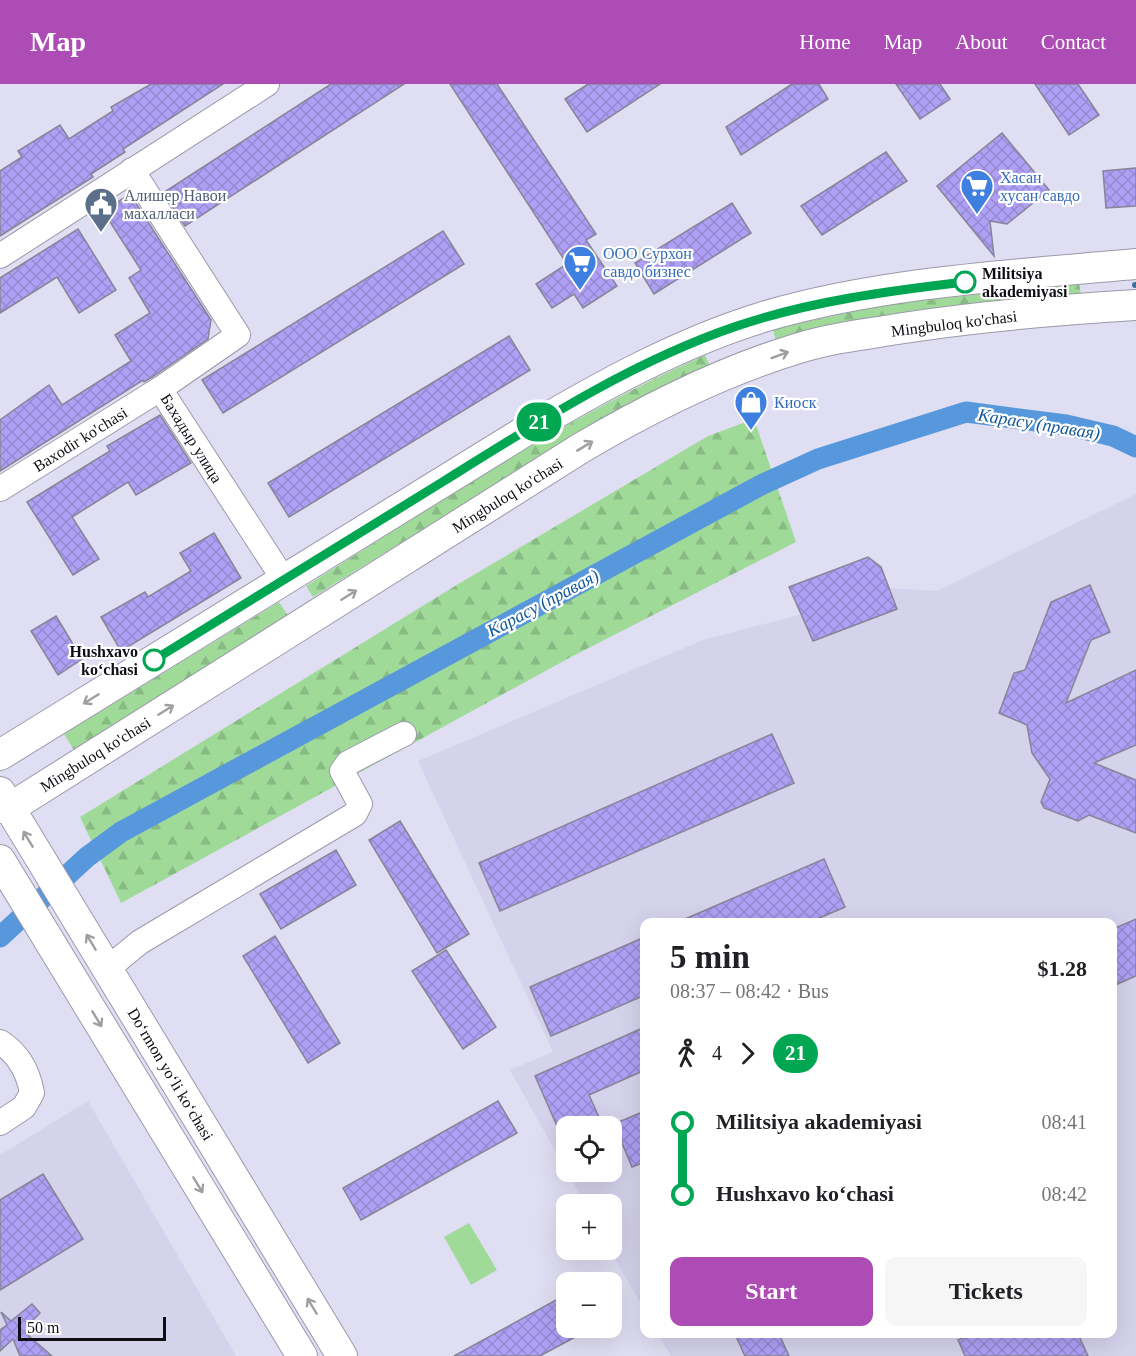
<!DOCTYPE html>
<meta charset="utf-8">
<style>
body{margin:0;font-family:Georgia,serif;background:#f6f6f6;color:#202124;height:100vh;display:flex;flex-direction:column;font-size:22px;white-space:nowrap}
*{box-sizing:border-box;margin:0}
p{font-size:20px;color:#757577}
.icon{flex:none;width:33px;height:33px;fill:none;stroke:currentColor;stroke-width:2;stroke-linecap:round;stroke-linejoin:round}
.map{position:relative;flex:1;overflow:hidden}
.details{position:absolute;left:640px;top:834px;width:477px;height:420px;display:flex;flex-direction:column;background:#fff;border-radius:12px;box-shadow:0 6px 24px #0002}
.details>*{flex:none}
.badge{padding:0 12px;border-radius:20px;font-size:21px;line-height:39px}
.tools{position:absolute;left:556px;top:1032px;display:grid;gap:12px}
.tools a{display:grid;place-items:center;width:66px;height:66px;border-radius:12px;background:#fff;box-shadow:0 6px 24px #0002;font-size:30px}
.scale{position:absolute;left:18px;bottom:15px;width:148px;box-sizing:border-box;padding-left:6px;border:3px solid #0f0e15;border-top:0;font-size:16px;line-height:21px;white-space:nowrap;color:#0f0e15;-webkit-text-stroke:4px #fff;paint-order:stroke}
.map>.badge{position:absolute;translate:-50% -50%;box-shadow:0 0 0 3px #fff}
.legs{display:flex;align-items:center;gap:9px;height:66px;padding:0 30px;font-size:20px}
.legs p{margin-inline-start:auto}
.overview{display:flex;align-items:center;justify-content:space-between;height:102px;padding:0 30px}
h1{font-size:33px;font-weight:700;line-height:45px}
.cta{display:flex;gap:12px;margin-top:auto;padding:12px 30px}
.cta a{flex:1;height:69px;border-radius:12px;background:#ad4cb4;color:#fff;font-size:24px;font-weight:700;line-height:69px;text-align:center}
.cta a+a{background:#f6f6f6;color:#202124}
ul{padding:0 30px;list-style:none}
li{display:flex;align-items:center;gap:21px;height:72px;font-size:22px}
li i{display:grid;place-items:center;width:9px;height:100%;margin:0 8px;background:currentColor}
li i::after{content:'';width:15px;height:15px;margin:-8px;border:4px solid;border-radius:50%;background:#fff}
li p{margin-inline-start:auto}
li:first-child i{background:linear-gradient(#0000 50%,currentColor 0)}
li:last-child i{background:linear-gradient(currentColor 50%,#0000 0)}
header{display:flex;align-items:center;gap:36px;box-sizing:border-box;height:84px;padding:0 30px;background:#ad4cb4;color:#fff}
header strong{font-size:28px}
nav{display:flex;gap:33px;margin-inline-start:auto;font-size:21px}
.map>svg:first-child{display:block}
.built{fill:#d5d2ec;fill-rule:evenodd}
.green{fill:#9fda99}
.forest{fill:url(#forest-firs)}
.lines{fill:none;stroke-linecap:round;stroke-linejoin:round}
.stream{stroke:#416fa0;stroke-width:6}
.canal{stroke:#5798dc;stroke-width:21}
.building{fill:url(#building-cross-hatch);stroke:#868596;stroke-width:1.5}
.minor-casing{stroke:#9b99ab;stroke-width:26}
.major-casing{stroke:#9b99ab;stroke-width:32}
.minor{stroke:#fff;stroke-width:24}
.major{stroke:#fff;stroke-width:30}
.oneway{stroke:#9f9fa1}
.line-1-casing{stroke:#fff;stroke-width:14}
.line-1{stroke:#00a651;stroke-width:9}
.stop-1-dot{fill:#fff;stroke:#00a651;stroke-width:3}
.labels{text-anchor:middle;stroke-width:4.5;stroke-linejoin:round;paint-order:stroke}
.shop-label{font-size:16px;fill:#366cbe;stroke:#fff;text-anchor:start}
.service-label{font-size:16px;fill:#4e5e75;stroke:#fff;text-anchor:start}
.stop-label{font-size:16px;font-weight:bold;fill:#0f0e15;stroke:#fff;text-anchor:start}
.street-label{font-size:16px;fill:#0f0e15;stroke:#fff}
.water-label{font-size:18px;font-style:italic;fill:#135998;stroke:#fff}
</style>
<header>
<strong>Map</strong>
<nav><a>Home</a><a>Map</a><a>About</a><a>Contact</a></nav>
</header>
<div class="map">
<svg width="1136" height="1272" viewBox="0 0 1136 1272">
<defs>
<pattern id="forest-firs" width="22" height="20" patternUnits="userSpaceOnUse" patternTransform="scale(1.5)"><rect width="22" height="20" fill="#9fda99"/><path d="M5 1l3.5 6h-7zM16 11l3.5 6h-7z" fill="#88ba83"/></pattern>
<pattern id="building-cross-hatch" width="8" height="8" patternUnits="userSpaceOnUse" patternTransform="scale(1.5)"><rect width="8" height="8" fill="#afa0f6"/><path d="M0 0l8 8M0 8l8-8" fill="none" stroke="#9589d2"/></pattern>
</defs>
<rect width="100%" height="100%" fill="#e0def2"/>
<g class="built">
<path d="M1136,410V1272H671L658,1250H1113V838H645V1227L610,1166L612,1120H585L510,986L553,968L418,677L703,556L799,531L833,507L889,504L937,507ZM567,1042H612V1088H567Z"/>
<path d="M88,1017L236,1272H0V1071Z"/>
</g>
<path class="green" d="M469,1139L497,1186L471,1201L444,1153Z"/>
<g class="forest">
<path d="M1079,199L1081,210L885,231L776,257L773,245L883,221Z"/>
<path d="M705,271L710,282L587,344L313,513L306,502C437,420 564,334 705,271Z"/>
<path d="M754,335L796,458L571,573L121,819L80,733L455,502L708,352Z"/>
<path d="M279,518L289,533L74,666L64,650Z"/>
</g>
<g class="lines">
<path class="stream" d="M1135,201H1136"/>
<path class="canal" d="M0,853L87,773L121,748L761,401L818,375L966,328L1066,341L1113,352L1136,363"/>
</g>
<g class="building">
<path d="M151,0H223L123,65L125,68L91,90L93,93L0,152V87L22,73L18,67L60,41L69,55L113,27L111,23Z"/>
<path d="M331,0H404L185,142L163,109Z"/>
<path d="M450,0H497L596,150L586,156L617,202L583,224L574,210L552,224L536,200L567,180Z"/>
<path d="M588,0H660L587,48L565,15Z"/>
<path d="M792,0H819L828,15L741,71L726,43Z"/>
<path d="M896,0H940L950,15L920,35Z"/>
<path d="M1035,0H1078L1099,31L1069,51Z"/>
<path d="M1002,49L1049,106L1007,140L990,137L994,172L937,102Z"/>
<path d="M886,68L907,97L822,151L801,122Z"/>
<path d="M1136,84V122L1106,124L1103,87Z"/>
<path d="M130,110L211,236L208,255L152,293L144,298L143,296L0,387V336L49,301L62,321L131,277L115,251L150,229L129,194L141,186L103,127Z"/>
<path d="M732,119L751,149L654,210L635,179Z"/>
<path d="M78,145L116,206L79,229L57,193L0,229V194Z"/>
<path d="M443,147L464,180L223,329L202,296Z"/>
<path d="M509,252L530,286L289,433L268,399Z"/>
<path d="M160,331L191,379L136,411L128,398L72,433L99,475L73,491L27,418L110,367L107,362Z"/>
<path d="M214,449L241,494L121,567L101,533L145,508L148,513L191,487L180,469Z"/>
<path d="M868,473L881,483L897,525L813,557L789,503Z"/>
<path d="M1090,501L1110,548L1091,556L1066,619L1136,586V661L1094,679L1136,696V749L1089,731L1078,737L1044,724L1041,718L1050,695L1032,669L1027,641L999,629L1014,589L1025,586L1051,518Z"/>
<path d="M56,532L82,575L58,591L31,547Z"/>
<path d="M772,650L794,699L500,827L479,779Z"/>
<path d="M400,737L469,850L437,869L369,756Z"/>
<path d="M336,766L356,801L281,845L260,810Z"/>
<path d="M824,775L845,823L810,838H678Z"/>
<path d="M1136,835V892L1113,902V845Z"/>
<path d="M275,852L340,959L308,979L243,872Z"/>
<path d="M645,853V911L551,952L530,903Z"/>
<path d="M446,866L496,943L463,965L412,887Z"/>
<path d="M645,943V986L589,1011L603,1042H557L535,992Z"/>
<path d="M498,1017L517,1049L361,1136L343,1104Z"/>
<path d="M645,1027V1078L632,1083L614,1040Z"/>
<path d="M43,1090L83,1155L0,1206V1116Z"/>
<path d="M567,1210V1244H592L540,1272H454Z"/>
<path d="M32,1220L40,1229L29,1240V1252L52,1272H20L13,1255L0,1267V1246L7,1241L1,1228L11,1237Z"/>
<path d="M735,1250H779L789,1272H745Z"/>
<path d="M973,1250H1078L1088,1272H965L958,1256Z"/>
</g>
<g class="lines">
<defs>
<g id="minor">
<path d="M0,172L267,0"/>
<path d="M160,305L284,496"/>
<path d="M0,405L160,305L238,251L132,86"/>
<path d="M107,885L140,858L355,730L360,720L342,687L348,679L404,650"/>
<path d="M0,958C19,970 28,987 32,1009L24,1023L0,1039"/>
</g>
<g id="major">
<path d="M0,671L530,344C603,301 681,258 763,233C881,198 1014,191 1136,180"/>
<path d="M0,708L342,1272"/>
<path d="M0,724H10L581,364C649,324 720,288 796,265C827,255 859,251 891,246C971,233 1054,226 1136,221"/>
<path d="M0,776L302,1272"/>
</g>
</defs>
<use href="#minor" class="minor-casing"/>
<use href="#major" class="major-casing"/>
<use href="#minor" class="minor"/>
<use href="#major" class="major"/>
</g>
<defs><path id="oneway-shaft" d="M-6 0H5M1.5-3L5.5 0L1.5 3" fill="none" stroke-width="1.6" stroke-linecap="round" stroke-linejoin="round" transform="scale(1.5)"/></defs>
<g class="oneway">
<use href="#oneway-shaft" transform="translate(780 271) rotate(-20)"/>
<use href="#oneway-shaft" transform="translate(585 362) rotate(-31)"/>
<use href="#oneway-shaft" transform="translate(349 511) rotate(-32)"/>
<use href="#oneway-shaft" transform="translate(91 615) rotate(148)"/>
<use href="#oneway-shaft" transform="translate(166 626) rotate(-32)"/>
<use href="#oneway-shaft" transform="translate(28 755) rotate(-121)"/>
<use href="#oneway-shaft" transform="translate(91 858) rotate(-121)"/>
<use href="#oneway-shaft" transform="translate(97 935) rotate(59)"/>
<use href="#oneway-shaft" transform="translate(198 1101) rotate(59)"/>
<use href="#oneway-shaft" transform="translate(312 1222) rotate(-121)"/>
</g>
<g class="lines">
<defs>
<path id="line-1" d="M154,576C251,516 348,457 444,397C537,339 633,277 737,242C811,217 888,207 965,198"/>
</defs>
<use href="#line-1" class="line-1-casing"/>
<use href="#line-1" class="line-1"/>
</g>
<defs>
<symbol id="supermarket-pin" viewBox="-11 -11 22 30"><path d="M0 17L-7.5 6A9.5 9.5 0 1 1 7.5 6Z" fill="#3f7fe0" stroke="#fff"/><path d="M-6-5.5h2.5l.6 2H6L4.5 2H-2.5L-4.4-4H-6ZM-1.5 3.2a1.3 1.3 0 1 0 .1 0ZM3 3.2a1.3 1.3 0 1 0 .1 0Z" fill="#fff"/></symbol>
<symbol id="civic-pin" viewBox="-11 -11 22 30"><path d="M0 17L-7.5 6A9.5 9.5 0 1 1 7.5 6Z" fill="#5c6f8a" stroke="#fff"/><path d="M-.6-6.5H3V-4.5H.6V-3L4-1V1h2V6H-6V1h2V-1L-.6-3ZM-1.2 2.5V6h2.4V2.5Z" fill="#fff"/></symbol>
<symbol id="shop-pin" viewBox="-11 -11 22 30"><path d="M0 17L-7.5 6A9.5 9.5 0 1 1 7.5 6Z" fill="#3f7fe0" stroke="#fff"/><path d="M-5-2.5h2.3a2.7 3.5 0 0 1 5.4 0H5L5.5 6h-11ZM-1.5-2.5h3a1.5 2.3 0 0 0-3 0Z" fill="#fff"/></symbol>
</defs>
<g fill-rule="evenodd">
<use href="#supermarket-pin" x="958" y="83" width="38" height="52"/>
<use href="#civic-pin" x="82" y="101" width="38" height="52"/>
<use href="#supermarket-pin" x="561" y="159" width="38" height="52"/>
<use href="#shop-pin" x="732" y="299" width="38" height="52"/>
</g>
<g class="stop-1-dot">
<circle cx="965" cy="198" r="10"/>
<circle cx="154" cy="576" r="10"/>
</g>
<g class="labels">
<g class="shop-label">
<text x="1000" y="99">Хасан<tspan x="1000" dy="18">хусан савдо</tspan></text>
<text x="603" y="175">ООО Сурхон<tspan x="603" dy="18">савдо бизнес</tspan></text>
<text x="774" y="324">Киоск</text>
</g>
<g class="service-label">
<text x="124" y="117">Алишер Навои<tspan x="124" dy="18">махалласи</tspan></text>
</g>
<g class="stop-label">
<text x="982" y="195">Militsiya<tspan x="982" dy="18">akademiyasi</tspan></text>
<text x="138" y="573" text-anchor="end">Hushxavo<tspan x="138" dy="18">koʻchasi</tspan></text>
</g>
<g class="street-label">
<text transform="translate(954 239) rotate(-7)" y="6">Mingbuloq ko'chasi</text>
<text transform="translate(192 354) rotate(58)" y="6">Бахадыр улица</text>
<text transform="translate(80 355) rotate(-32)" y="6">Baxodir ko'chasi</text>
<text transform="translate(507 411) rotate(-32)" y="6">Mingbuloq ko'chasi</text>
<text transform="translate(95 670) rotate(-32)" y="6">Mingbuloq ko'chasi</text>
<text transform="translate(171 990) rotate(59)" y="6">Do‘rmon yo‘li ko‘chasi</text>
</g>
<g class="water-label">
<text transform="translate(1039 340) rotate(9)" y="6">Карасу (правая)</text>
<text transform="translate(543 519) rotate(-28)" y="6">Карасу (правая)</text>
</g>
</g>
</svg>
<div class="tools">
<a><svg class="icon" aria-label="locate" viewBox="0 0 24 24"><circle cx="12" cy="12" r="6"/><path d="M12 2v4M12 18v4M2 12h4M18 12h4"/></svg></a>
<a>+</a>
<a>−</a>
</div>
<div class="scale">50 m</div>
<b class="badge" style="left:539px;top:338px;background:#00a651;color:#fff">21</b>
<section class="details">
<div class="overview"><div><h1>5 min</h1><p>08:37 – 08:42 · Bus</p></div><b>$1.28</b></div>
<div class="legs"><svg class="icon" aria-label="walk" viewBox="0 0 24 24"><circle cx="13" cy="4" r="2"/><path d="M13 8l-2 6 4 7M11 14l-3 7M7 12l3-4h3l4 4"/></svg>4<svg class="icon" aria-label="forward" viewBox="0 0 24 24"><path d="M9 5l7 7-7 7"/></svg><b class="badge" style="background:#00a651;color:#fff">21</b></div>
<ul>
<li><i style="color:#00a651"></i><b>Militsiya akademiyasi</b><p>08:41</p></li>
<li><i style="color:#00a651"></i><b>Hushxavo koʻchasi</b><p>08:42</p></li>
</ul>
<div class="cta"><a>Start</a><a>Tickets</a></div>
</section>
</div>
